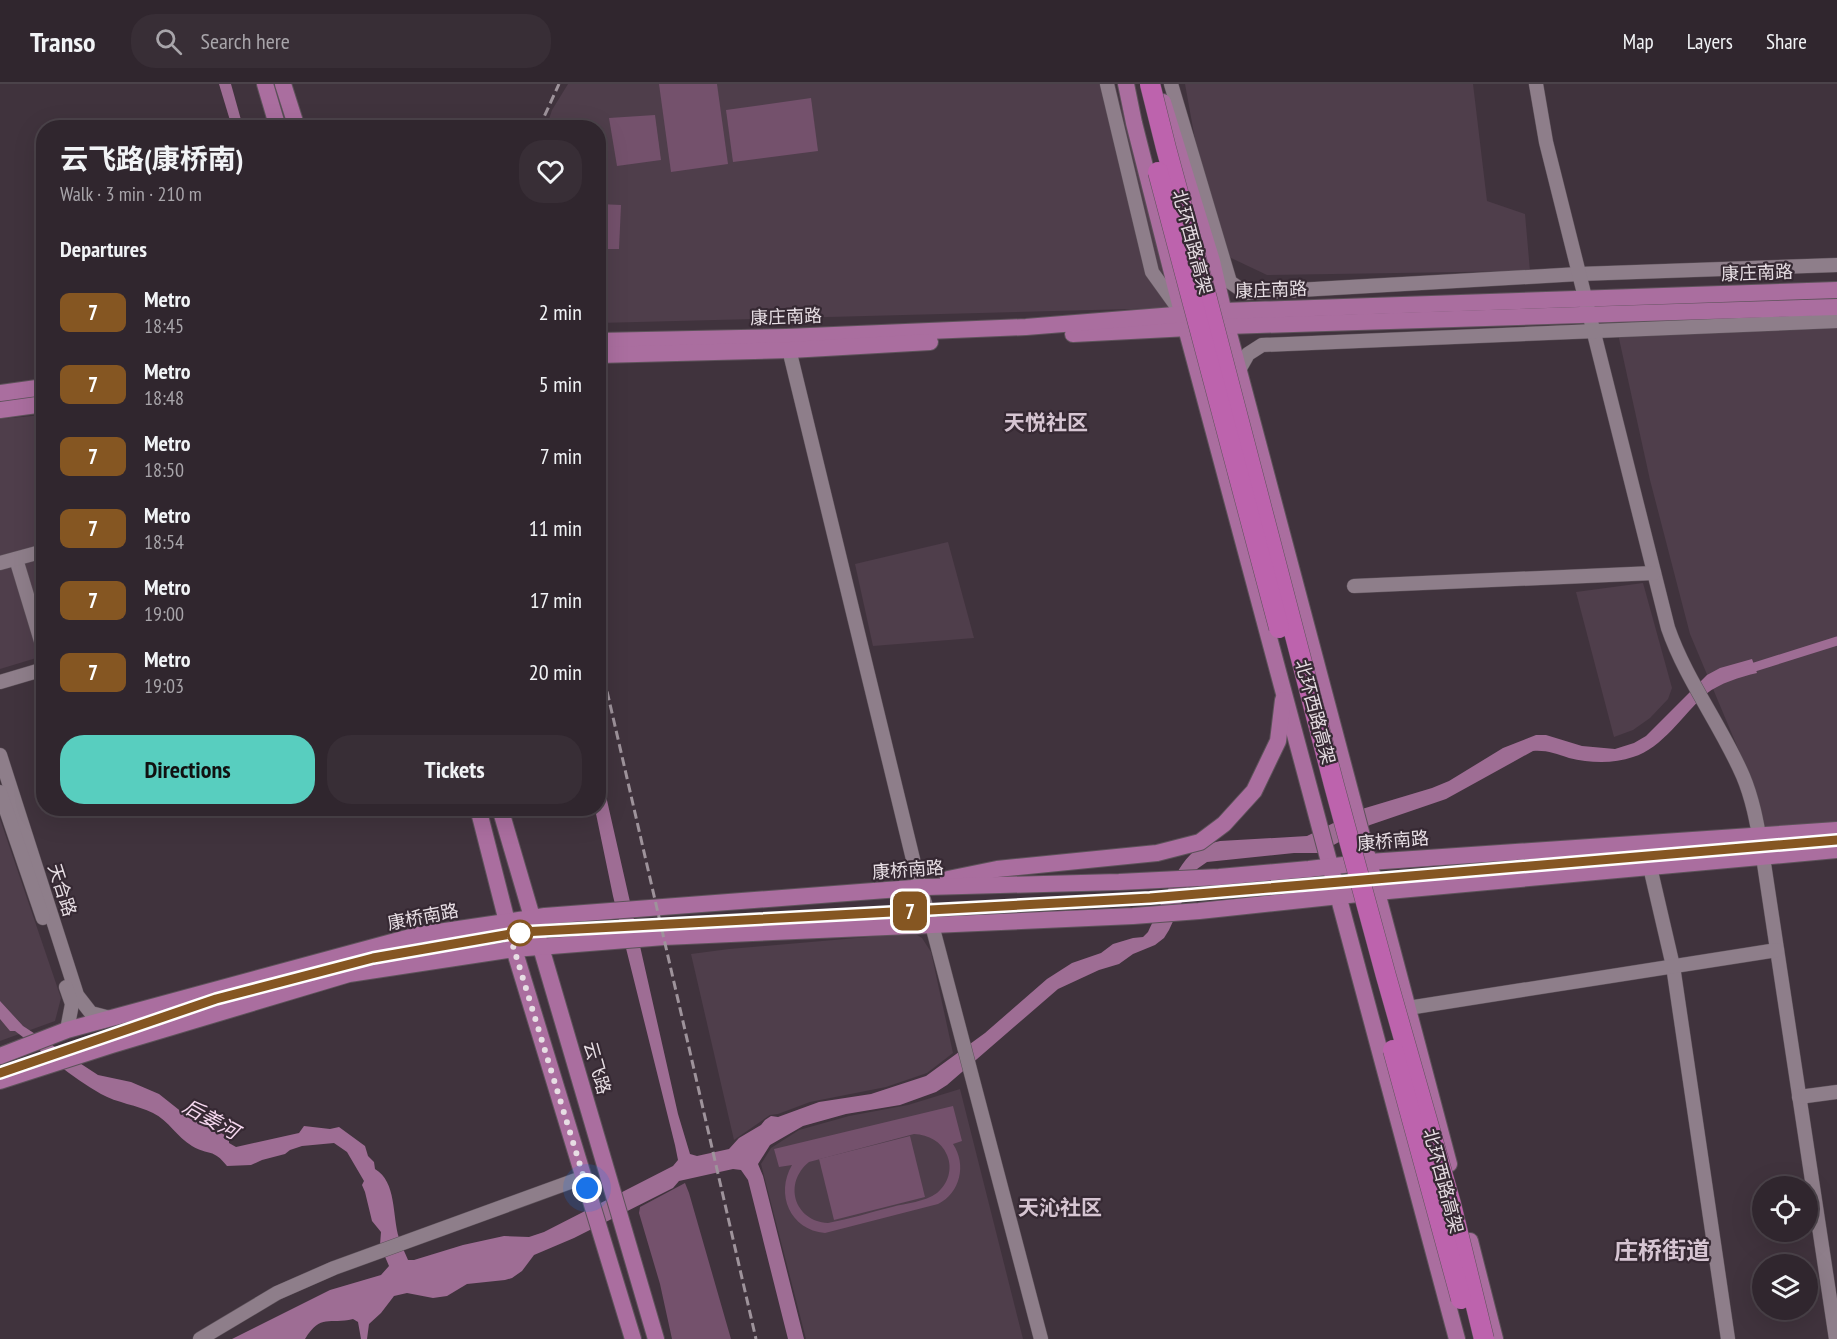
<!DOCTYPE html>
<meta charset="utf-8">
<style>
body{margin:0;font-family:"PT Sans Narrow","Noto Sans SC",sans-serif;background:#382e36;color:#f1f3f6;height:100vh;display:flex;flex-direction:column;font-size:22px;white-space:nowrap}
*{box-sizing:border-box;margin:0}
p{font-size:20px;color:#a8a5aa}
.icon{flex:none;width:33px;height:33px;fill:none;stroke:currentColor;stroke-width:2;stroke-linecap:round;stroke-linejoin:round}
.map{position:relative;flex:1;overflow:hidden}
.panel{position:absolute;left:36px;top:36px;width:570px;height:696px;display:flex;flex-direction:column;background:#30262e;border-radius:24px;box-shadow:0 6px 24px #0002,0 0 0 2px #4b434a}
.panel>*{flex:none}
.badge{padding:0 12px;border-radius:9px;font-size:21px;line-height:39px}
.fabs{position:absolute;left:1752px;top:1092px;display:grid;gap:12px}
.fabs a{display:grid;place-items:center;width:66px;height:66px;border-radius:50%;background:#30262e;box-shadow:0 6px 24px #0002,0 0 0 2px #4b434a;font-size:30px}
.you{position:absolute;width:30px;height:30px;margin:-15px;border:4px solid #fff;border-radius:50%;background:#1a73e8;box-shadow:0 0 0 9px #1a73e833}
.map>.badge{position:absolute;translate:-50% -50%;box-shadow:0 0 0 3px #fff}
h2{padding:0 24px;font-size:22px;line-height:54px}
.round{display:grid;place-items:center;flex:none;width:63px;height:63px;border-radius:24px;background:#382e36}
.summary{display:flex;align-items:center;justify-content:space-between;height:102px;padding:0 24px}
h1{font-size:28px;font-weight:700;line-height:45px}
.action{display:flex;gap:12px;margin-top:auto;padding:12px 24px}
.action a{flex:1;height:69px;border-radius:24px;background:#58cebf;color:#111;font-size:24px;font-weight:700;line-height:69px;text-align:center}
.action a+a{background:#382e36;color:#f1f3f6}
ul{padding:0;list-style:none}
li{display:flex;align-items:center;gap:18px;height:72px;padding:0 24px}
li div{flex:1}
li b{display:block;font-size:22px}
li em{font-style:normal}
li .badge{min-width:66px;font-weight:700;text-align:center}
header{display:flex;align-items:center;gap:36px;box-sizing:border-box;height:84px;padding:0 30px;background:#30262e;border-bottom:2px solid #4b434a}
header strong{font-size:28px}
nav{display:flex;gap:33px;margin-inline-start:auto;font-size:21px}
.search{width:420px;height:54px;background:#382e36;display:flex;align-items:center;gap:15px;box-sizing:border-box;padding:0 21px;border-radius:24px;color:#a8a5aa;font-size:22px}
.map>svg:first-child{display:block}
.built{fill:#4f3e4b}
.green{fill:#74516c;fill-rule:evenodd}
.water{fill:#9e6d94}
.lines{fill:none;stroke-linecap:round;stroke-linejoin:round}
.canal{stroke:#9e6d94;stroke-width:9}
.minor-casing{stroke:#5d525a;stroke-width:15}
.major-casing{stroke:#5d525a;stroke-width:18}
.minor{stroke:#8e7e8a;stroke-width:14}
.major{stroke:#aa6e9f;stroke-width:16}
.rail{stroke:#9e939b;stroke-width:3;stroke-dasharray:9 4.5;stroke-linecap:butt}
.highway-bridge-casing{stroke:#5d525a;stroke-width:21;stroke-linecap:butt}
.highway-bridge{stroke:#bd63ad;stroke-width:20}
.line-casing{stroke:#fff;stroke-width:14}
.line{stroke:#855622;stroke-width:9}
.walk{stroke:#e7dee4;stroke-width:6;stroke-dasharray:0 10.8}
.stop-dot{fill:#fff;stroke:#855622;stroke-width:3}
.labels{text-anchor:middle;stroke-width:4.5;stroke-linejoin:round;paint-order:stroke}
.street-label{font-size:18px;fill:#e7dee4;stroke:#362933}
.water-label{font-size:20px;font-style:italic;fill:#f6d8ef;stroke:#362933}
.quarter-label{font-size:21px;font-weight:bold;fill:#d6c5d2;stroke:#362933}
.district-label{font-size:24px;font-weight:bold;fill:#d6c5d2;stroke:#362933}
</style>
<header>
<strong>Transo</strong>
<div class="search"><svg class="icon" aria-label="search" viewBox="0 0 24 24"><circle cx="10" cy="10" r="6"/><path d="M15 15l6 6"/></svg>Search here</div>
<nav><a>Map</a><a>Layers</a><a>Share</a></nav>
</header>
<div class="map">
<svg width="1837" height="1255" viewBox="0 0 1837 1255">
<rect width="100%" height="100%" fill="#40333d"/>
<g class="built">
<path d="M568,0H1115L1149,127L1170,224L599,239L598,44H546L552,26Z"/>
<path d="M1185,0H1473L1487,117L1525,130L1530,187L1267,191L1229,173L1198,72Z"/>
<path d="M1837,243V741L1765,745L1750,693L1690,550L1650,396L1618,250Z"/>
<path d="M43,331V572L0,585V335Z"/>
<path d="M948,458L974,554L873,562L855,480Z"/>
<path d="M1643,499L1672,604L1668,615L1650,634L1633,646L1614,653L1576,508Z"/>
<path d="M0,735L61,914L55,937L0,957Z"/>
<path d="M914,849L922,854L931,868L953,969L927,989L886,1003L810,1018L778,1030L770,1031L734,1056L691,870L729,865Z"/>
<path d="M960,1005L1023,1255H806L761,1080L771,1064L799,1046L849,1032L908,1021Z"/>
</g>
<g class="green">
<path d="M659,0H717L728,80L671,88Z"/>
<path d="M811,14L818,67L733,78L726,26Z"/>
<path d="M655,31L661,76L617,82L609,34Z"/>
<path d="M599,120L621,121L619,165H599Z"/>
<path d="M953,1022L962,1057L953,1060C967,1081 960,1109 938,1120L825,1149C790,1146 775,1110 792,1081L779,1083L774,1065ZM914,1050C929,1051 941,1057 947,1071C953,1085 948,1100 937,1109C925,1118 906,1119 892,1123C871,1128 850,1135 828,1139C794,1137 783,1099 809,1078Z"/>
<path d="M910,1052L925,1113L834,1136L819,1075Z"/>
<path d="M685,1099L689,1109L731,1255H672L660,1200L639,1129L640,1123Z"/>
</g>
<g class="water">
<path d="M219,0H231L243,43H232Z"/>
<path d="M1752,575L1757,589C1740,593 1720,599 1706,610C1684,629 1662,665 1633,673C1613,680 1590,679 1569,674C1556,670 1547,666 1533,667L1446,715L1370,741L1319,769H1294L1207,778L1197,785L1169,846L1164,854L1155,861L1133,870L1119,880L1099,886L1058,905L947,1001L936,1008L900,1021L846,1030L803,1042L770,1061L758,1080L763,1092L804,1255H788L748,1096L741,1086L733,1085L679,1097L673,1104L574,1154L534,1171L522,1187L512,1194L505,1196L467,1200L447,1212L433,1214L407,1209L394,1212L381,1229L369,1240L367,1255H361L358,1238L353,1235C329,1241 321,1229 305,1255H232L330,1206L381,1191L389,1182L380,1161L381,1148L372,1137L365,1108L362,1101L364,1097L347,1068L334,1059L302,1062L290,1066L285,1070L262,1076L251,1081L227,1082C213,1064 209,1072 192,1062C177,1053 169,1037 153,1029C137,1021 117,1019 101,1010C71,993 43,968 15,947H10L0,935V917L23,942L98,991L131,998L159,1010L188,1033L229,1053V1059L236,1063L299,1049L304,1042L330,1045L339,1043L365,1062L368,1072L374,1078L375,1085C397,1098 392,1132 399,1154C401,1161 405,1169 408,1176H414L463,1161L504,1152L529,1153L544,1148L673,1082L678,1076L675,1061L613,812L595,725L598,724L599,681L678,1030L690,1070L697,1072L729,1065L739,1054L761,1041L765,1036L771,1032L778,1033L819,1018L871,1010L926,992L985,949L1047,895L1072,879L1101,869L1113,860L1133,854L1143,853L1148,848C1159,826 1177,778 1197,765C1204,760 1212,759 1220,757L1307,752L1362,725L1432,704L1449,697L1503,664L1536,651H1546L1582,662L1615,665L1634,659L1646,652L1707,591L1720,584Z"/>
</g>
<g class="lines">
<path class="canal" d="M1745,586L1837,557"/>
<defs>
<g id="minor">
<path d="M1107,0L1152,188L1180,227"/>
<path d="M1171,0L1230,198L1246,209L1579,190L1837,181"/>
<path d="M1536,0L1546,58L1668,544C1686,596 1721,641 1743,692C1754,718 1758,746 1763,773L1836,1255"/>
<path d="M787,257L920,804L932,841L1041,1255"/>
<path d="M1239,286L1248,270L1262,261L1837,237"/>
<path d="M16,475L44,567"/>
<path d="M0,479L44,467"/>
<path d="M1354,502L1654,489"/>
<path d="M0,598L44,585"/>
<path d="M0,671L77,911L91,929L110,934"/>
<path d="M0,708L43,834"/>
<path d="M1650,783L1673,882L1728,1255"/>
<path d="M66,903L72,920L67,946"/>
<path d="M1408,924L1777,866"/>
<path d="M1799,1013L1837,1008"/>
<path d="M200,1255L277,1209L334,1184L584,1093"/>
</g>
<g id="major">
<path d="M265,0L278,44"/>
<path d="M283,0L297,44"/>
<path d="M1126,0L1134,39L1186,244L1457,1255"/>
<path d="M1163,18L1212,177L1227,242L1449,1080"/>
<path d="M1073,250L1227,242L1837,223"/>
<path d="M598,257L786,253L1026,243L1224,227L1837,206"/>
<path d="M598,271L790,266L930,258"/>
<path d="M0,309L44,303"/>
<path d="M0,326L44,320"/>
<path d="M478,724L514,865L633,1255"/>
<path d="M500,724L656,1255"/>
<path d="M948,795L997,785L1157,769L1200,758L1224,740L1254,707L1278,657L1283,616"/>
<path d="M0,972L67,946L418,851L545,832L926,803L1119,798L1219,793L1309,785L1369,778L1837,746"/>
<path d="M0,997L112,961L349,890L514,865L664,853L1133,832L1199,827L1377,808L1837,766"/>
<path d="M1470,1157L1495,1255"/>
</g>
</defs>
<use href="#minor" class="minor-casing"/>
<use href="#major" class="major-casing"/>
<use href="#minor" class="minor"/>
<use href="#major" class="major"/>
<g class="rail">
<path d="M539,44L559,0"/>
<path d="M598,568L756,1255"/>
</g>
<defs>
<g id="highway-bridge">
<path d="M1150,0L1166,64L1206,211L1334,701L1386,892L1451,1120L1484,1255"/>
<path d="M1158,88L1279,544"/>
<path d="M1393,966L1461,1215"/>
</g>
</defs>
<use href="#highway-bridge" class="highway-bridge-casing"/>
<use href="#highway-bridge" class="highway-bridge"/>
</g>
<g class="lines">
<defs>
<path id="line" d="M0,989L216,915L373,874L522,848L1150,814L1837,756"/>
</defs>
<use href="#line" class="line-casing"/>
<use href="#line" class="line"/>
<path class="walk" d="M520,849L510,852L587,1104"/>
</g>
<circle class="stop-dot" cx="520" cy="849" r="12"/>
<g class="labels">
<g class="street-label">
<text transform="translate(1192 158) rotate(75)" y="6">北环西路高架</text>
<text transform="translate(1757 189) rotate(-2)" y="6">康庄南路</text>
<text transform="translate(1271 206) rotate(-2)" y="6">康庄南路</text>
<text transform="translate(786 233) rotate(-2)" y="6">康庄南路</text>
<text transform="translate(1315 628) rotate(75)" y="6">北环西路高架</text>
<text transform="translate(1393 757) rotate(-5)" y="6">康桥南路</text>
<text transform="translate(908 786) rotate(-4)" y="6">康桥南路</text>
<text transform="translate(62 806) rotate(72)" y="6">天合路</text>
<text transform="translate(423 833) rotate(-11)" y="6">康桥南路</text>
<text transform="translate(597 984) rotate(74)" y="6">云飞路</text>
<text transform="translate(1443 1097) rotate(75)" y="6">北环西路高架</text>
</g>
<g class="water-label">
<text transform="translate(211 1035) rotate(29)" y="7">后姜河</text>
</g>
<g class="quarter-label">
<text x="1046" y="346">天悦社区</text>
<text x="1060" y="1131">天沁社区</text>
</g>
<g class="district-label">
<text x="1662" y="1175">庄桥街道</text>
</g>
</g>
</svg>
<div class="fabs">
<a><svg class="icon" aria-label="locate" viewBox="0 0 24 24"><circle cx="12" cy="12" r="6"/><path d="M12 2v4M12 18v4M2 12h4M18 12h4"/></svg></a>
<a><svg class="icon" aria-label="layers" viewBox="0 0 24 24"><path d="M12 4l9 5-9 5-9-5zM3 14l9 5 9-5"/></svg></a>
</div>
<div class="you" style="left:587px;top:1104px"></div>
<b class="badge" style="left:910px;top:827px;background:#855622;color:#fff">7</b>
<section class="panel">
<div class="summary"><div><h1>云飞路(康桥南)</h1><p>Walk · 3 min · 210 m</p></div><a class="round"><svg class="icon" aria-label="heart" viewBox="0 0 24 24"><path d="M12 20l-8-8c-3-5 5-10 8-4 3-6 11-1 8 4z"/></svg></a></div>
<h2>Departures</h2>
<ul>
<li><span class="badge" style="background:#855622;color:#fff">7</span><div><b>Metro</b><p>18:45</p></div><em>2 min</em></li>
<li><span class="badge" style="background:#855622;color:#fff">7</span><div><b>Metro</b><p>18:48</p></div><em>5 min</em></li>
<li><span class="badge" style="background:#855622;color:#fff">7</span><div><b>Metro</b><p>18:50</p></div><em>7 min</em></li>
<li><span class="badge" style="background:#855622;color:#fff">7</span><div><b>Metro</b><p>18:54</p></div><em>11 min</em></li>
<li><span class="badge" style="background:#855622;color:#fff">7</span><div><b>Metro</b><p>19:00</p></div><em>17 min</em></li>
<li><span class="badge" style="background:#855622;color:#fff">7</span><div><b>Metro</b><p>19:03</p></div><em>20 min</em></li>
</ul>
<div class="action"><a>Directions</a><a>Tickets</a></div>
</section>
</div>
